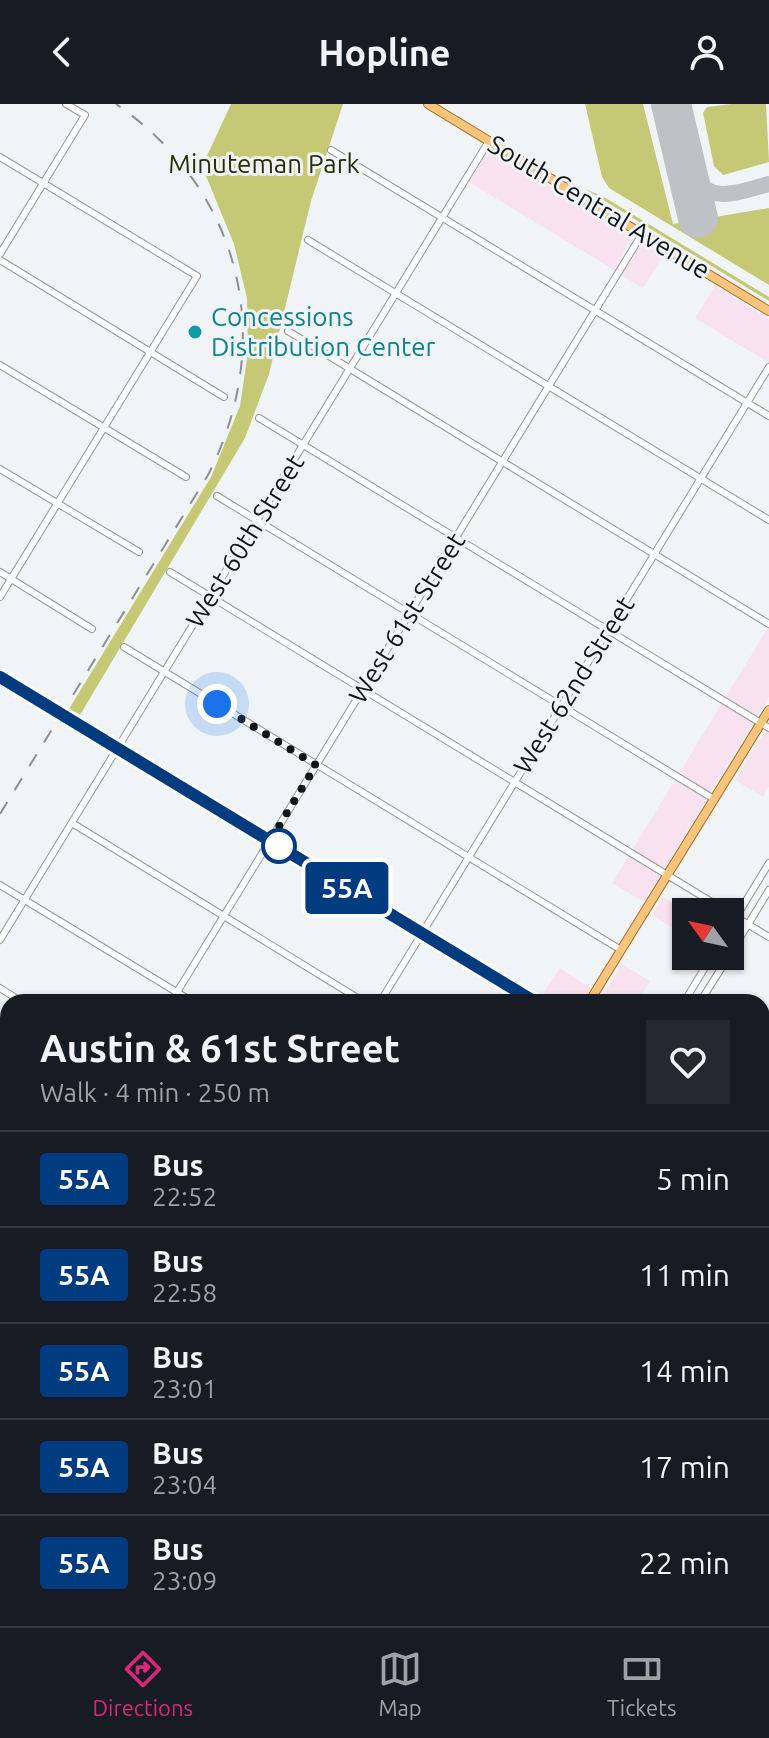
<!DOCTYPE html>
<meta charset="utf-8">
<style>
body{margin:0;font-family:Ubuntu,sans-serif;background:#242831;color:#f1f3f6;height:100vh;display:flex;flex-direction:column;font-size:30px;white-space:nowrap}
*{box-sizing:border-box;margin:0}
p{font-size:26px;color:#9ea1a6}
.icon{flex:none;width:44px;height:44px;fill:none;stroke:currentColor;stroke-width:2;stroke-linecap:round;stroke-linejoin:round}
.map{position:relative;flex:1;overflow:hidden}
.side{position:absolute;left:0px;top:890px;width:770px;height:632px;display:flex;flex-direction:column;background:#171b24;border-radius:24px 24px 0 0;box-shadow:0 2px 6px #0004}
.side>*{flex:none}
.badge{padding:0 16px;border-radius:6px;font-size:28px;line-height:52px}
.needle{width:52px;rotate:303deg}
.controls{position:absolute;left:672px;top:794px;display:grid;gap:16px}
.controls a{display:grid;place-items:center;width:72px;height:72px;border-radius:0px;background:#171b24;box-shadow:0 2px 6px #0004;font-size:40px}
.you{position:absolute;width:40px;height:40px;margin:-20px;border:6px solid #fff;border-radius:50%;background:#1a73e8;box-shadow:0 0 0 12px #1a73e833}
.map>.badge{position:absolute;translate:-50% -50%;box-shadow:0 0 0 4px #fff}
.round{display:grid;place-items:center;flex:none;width:84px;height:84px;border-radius:0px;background:#242831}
.headline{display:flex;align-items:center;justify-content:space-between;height:136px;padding:0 40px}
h1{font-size:38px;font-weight:600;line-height:60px}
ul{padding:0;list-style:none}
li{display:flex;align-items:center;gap:24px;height:96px;padding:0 40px;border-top:2px solid #363941}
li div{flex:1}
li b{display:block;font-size:30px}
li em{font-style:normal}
li .badge{min-width:88px;font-weight:700;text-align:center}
header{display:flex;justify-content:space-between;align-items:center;height:104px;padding:0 40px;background:#171b24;font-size:36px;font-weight:600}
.tab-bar{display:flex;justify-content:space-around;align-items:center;height:112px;border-top:2px solid #363941;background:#171b24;font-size:22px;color:#9ea1a6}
.tab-bar a{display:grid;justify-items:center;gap:4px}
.tab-bar .current{color:#db2777}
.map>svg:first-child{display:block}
.commercial{fill:#f9e2ef}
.green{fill:#c5c976}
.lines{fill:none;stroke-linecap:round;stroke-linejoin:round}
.taxiway{stroke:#bfc2c4;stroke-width:16}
.runway{stroke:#bfc2c4;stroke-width:40}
.minor-casing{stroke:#94989a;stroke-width:8}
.major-casing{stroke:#a66d20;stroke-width:10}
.minor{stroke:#fff;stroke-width:6}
.major{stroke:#f9c47d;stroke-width:8}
.rail{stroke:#8d8f91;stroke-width:2;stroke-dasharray:14 14;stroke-linecap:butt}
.line-casing{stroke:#fff;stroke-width:18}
.line{stroke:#003b80;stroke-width:12}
.walk{stroke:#131415;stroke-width:8;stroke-dasharray:0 14.4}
.culture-dot{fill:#0f9aa8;stroke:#f1f4f7;stroke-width:3}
.stop-dot{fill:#fff;stroke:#003b80;stroke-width:4}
.labels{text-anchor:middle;stroke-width:6;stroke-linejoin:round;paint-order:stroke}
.park-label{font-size:26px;fill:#2d2e08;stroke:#f1f4f7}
.street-label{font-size:26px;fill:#131415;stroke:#f1f4f7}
.culture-label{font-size:26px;fill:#0d838f;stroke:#f1f4f7;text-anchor:start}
</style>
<header><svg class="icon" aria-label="back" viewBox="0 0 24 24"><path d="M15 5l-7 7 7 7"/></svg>Hopline<svg class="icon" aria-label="person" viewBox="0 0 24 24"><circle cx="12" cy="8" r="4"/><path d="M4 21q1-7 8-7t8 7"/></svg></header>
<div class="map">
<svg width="769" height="1522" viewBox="0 0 769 1522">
<rect width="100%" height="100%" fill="#f1f4f7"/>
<g class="commercial">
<path d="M494,48L632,132L614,166L469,78L486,52Z"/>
<path d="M643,139L664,151L643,184L621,171Z"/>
<path d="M715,182L769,215V259L695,214Z"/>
<path d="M769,522V593L644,798L612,779Z"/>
<path d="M769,620V683L763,693L735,676Z"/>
<path d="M663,793L688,808L680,828L652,811Z"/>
<path d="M622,860L650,877L638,898H599Z"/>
<path d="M559,864L591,884L582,898H539Z"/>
<path d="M111,1514H204L199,1522H106Z"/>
</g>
<g class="green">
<path d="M231,0H343L311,97L269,270L245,334L80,611L69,605L211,373L240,302L248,248L247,194L234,140L206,72V54Z"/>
<path d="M585,0H643L673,120L769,104V181L609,84L602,73Z"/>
<path d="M732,0H766L769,58L723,71L714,62L703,9L707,3Z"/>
<path d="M585,85L604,93L769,193V197Z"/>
<path d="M8,1181V1296L0,1291V1194Z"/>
</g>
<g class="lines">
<path class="taxiway" d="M684,54C703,102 726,92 769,80"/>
<path class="runway" d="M671,0L698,114"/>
<defs>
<g id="minor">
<path d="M331,46L769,312"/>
<path d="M0,53L197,172L0,493"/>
<path d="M308,136L769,416"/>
<path d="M0,150L85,11L66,0"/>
<path d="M0,156L224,293"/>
<path d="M288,227L769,520"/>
<path d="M0,261L186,373"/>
<path d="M259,314L769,624"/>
<path d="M0,365L139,448"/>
<path d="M217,392L714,695"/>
<path d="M0,468L92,525"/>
<path d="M170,468L728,808"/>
<path d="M124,543L621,846"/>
<path d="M0,573L534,898"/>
<path d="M72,719L364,898"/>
<path d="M0,781L193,898"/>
<path d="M734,812L769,833"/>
<path d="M730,823L769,759"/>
<path d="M0,836L489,37"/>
<path d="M730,850L769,786"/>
<path d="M0,884L22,898"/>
<path d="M171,898L642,130"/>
<path d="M380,898L769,263"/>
<path d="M684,898L712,852"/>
<path d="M700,898L729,852"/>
<path d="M762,954L769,943"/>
<path d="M0,988L8,993"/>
<path d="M762,1036L769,1041"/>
<path d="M0,1093L8,1098"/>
<path d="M762,1124L769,1113"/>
<path d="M0,1176L8,1163"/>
<path d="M762,1245L769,1249"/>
<path d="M762,1287L769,1276"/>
<path d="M0,1301L8,1306"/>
<path d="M762,1305L769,1294"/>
<path d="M0,1405L8,1410"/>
<path d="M762,1453L769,1457"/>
<path d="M0,1509L21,1522"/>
<path d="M179,1514L192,1522"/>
<path d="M521,1514L534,1522"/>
<path d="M0,1519L8,1506"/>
<path d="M309,1522L313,1514"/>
<path d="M415,1522L419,1514"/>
<path d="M617,1522L622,1514"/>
<path d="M629,1522L634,1514"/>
</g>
<g id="major">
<path d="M428,0L769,207"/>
<path d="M589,898L769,606"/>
<path d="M208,1522L213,1514"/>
</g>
</defs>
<use href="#minor" class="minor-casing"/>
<use href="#major" class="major-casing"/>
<use href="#minor" class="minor"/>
<use href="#major" class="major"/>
<path class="rail" d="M0,710L208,371C277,236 242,87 116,0"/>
</g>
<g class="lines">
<defs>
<path id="line" d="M0,573L535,898"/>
</defs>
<use href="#line" class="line-casing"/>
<use href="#line" class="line"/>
<path class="walk" d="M217,600L316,661L270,737L279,742"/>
</g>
<circle class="culture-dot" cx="195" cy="228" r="8"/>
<circle class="stop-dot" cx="279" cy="742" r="16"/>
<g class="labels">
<g class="park-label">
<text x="264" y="69">Minuteman Park</text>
</g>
<g class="street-label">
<text transform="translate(599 103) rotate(31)" y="9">South Central Avenue</text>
<text transform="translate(245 437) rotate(-58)" y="9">West 60th Street</text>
<text transform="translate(407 514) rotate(-58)" y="9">West 61st Street</text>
<text transform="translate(574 581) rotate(-58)" y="9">West 62nd Street</text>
</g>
<g class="culture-label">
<text x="211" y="222">Concessions<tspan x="211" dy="30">Distribution Center</tspan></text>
</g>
</g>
</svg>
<div class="controls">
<a><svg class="needle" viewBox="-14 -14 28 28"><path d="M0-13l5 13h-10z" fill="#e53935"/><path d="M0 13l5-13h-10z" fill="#9ea1a6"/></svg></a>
</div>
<div class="you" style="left:217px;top:600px"></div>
<b class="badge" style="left:347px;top:784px;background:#003b80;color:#fff">55A</b>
<section class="side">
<div class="headline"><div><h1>Austin &amp; 61st Street</h1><p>Walk · 4 min · 250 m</p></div><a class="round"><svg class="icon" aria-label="heart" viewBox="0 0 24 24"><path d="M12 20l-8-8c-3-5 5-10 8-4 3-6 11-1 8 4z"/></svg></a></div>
<ul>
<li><span class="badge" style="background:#003b80;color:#fff">55A</span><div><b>Bus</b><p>22:52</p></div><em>5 min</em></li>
<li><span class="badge" style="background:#003b80;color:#fff">55A</span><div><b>Bus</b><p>22:58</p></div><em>11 min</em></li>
<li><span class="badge" style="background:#003b80;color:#fff">55A</span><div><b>Bus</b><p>23:01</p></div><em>14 min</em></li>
<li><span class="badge" style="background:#003b80;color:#fff">55A</span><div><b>Bus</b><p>23:04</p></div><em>17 min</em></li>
<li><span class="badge" style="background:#003b80;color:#fff">55A</span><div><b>Bus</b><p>23:09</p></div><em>22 min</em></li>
</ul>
</section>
</div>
<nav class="tab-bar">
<a class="current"><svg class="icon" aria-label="directions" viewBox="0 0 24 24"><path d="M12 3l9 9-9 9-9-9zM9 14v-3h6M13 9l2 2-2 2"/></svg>Directions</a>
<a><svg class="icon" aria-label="map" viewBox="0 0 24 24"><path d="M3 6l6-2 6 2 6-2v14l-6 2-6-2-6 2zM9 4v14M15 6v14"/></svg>Map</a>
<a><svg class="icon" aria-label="tickets" viewBox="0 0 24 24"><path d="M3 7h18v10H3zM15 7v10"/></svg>Tickets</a>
</nav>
